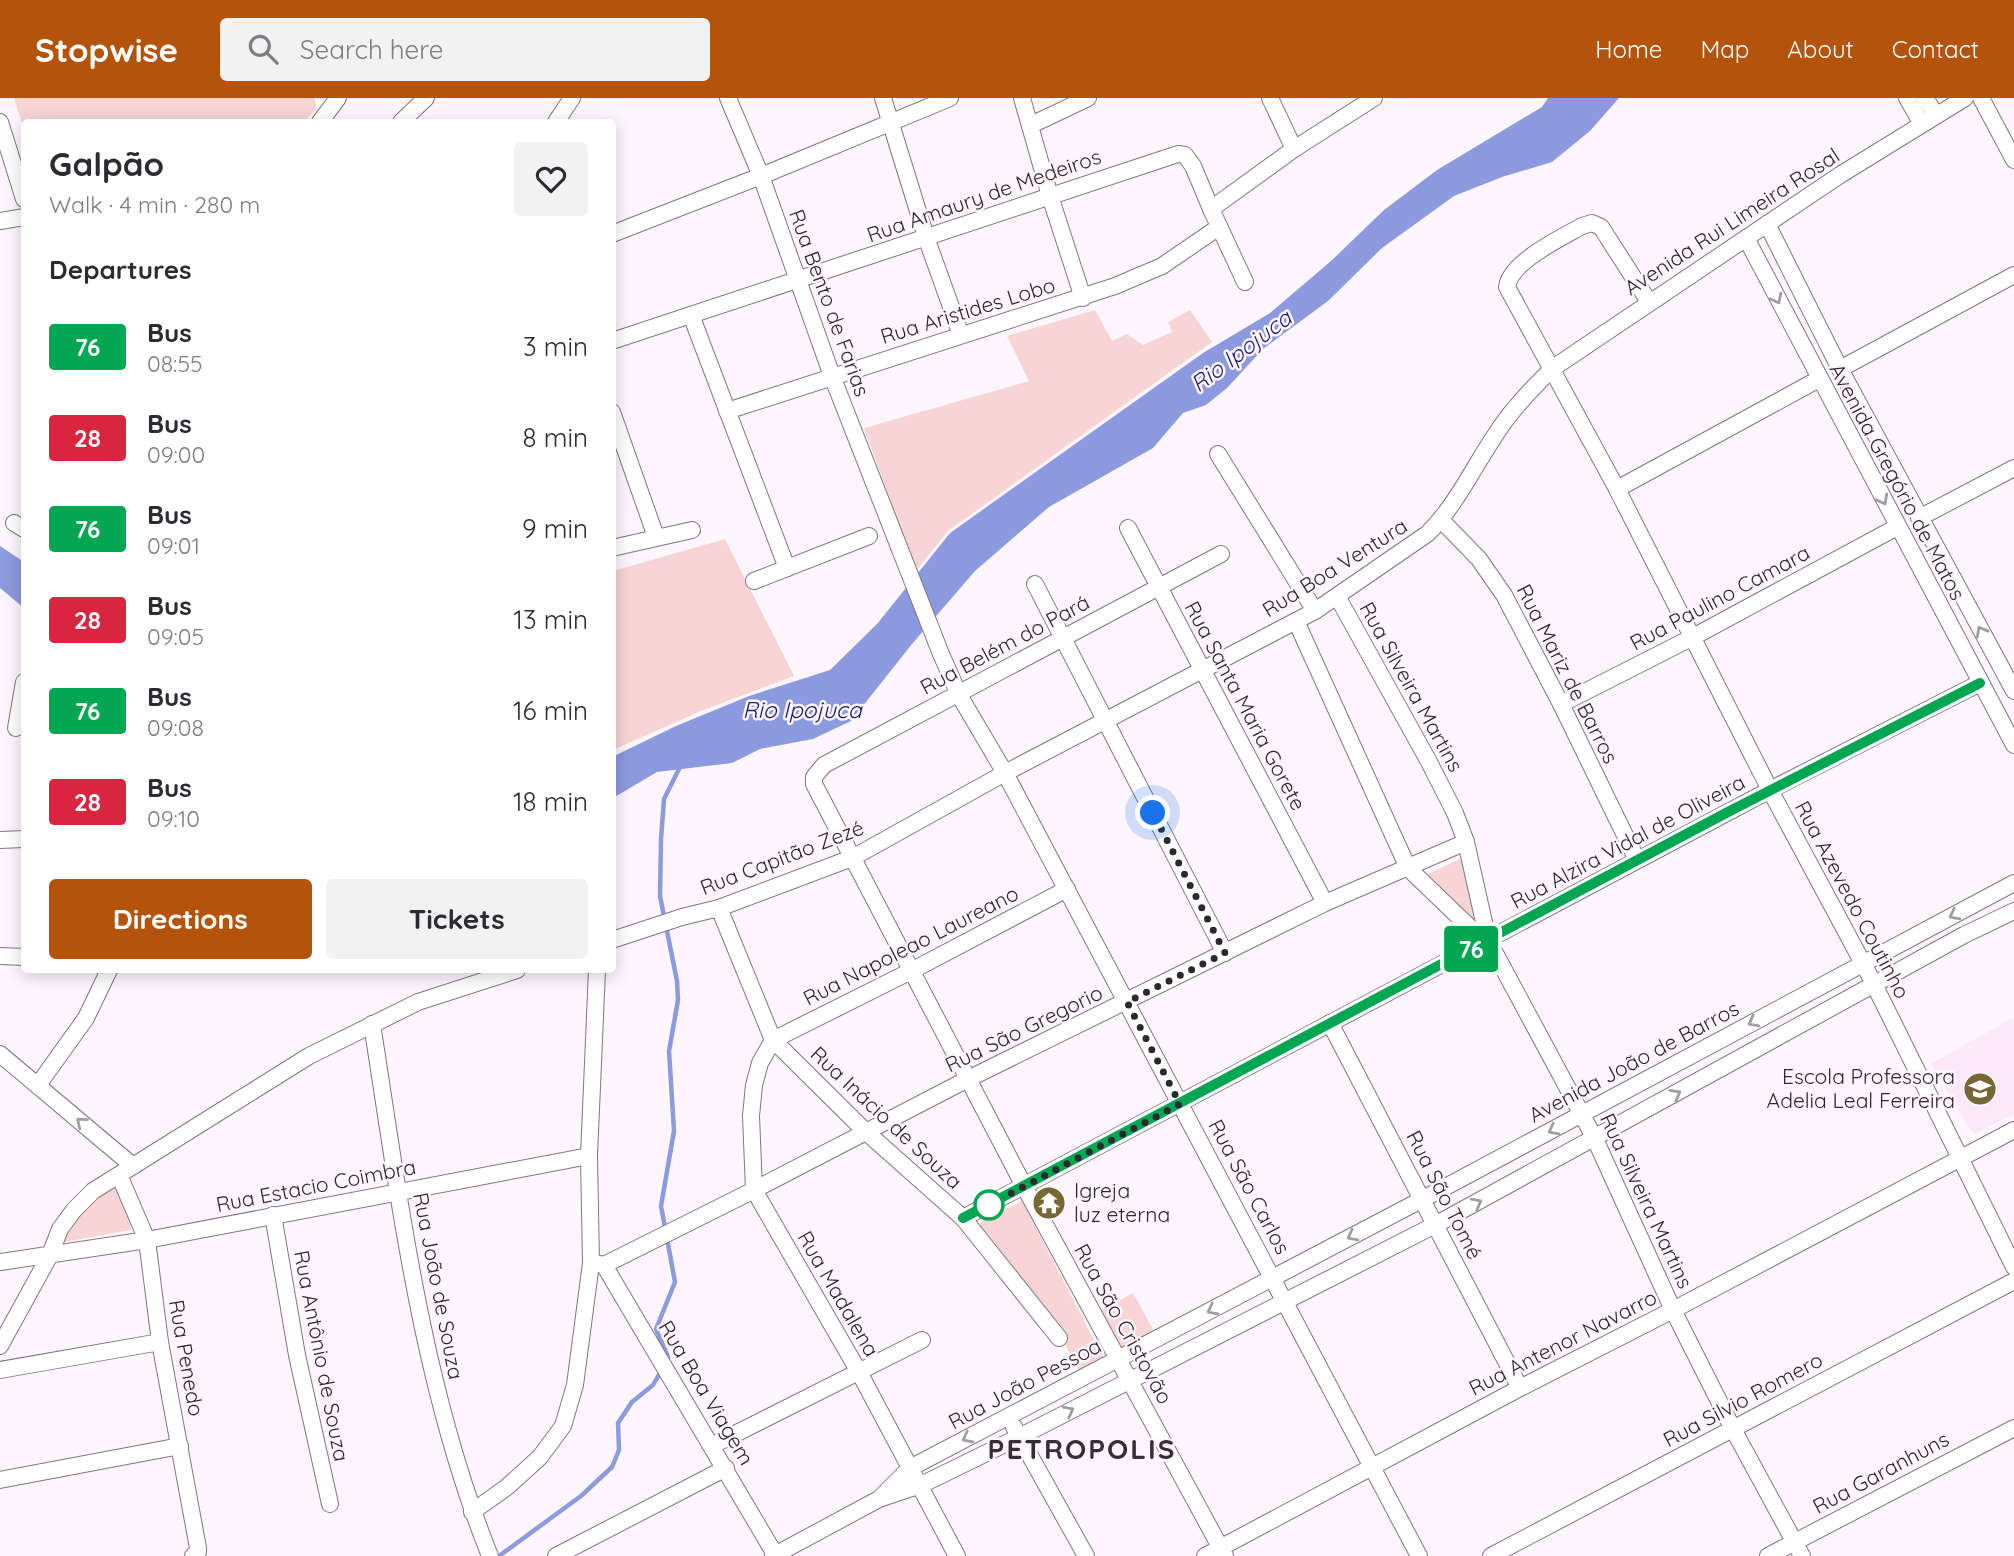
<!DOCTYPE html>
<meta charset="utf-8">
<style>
body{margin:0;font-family:Quicksand,sans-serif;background:#f2f2f3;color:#2b2b33;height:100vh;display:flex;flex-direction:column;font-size:26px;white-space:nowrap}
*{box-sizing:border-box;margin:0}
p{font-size:23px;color:#7c7c81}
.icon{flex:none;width:38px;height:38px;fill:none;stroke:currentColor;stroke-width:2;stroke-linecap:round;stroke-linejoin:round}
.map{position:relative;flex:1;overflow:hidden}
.side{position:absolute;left:21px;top:21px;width:595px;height:854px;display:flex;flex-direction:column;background:#fff;border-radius:7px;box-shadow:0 4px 18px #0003}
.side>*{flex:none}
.badge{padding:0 14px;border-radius:5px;font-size:24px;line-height:46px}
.you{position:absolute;width:35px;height:35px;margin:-18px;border:5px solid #fff;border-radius:50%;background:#1a73e8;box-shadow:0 0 0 10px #1a73e833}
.map>.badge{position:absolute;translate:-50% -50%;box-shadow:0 0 0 4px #fff}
h2{padding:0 28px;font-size:26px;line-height:63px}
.round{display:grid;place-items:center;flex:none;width:74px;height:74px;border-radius:7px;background:#f2f2f3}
.headline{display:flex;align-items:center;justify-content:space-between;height:119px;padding:0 28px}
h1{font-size:33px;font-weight:700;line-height:52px}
.button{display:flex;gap:14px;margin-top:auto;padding:14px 28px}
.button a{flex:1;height:80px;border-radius:7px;background:#b45309;color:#fff;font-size:28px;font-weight:700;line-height:80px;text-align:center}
.button a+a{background:#f2f2f3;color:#2b2b33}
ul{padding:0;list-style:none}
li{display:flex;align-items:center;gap:21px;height:91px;padding:0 28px}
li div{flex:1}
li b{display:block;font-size:26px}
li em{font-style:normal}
li .badge{min-width:77px;font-weight:700;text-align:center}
header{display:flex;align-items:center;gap:42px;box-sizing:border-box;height:98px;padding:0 35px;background:#b45309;color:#fff}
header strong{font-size:33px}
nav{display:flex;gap:38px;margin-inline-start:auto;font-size:24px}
.search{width:490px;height:63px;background:#f2f2f3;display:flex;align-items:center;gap:18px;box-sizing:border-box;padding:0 24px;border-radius:7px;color:#7c7c81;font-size:26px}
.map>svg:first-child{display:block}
.built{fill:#fbe9fb}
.green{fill:#f8d5d5}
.water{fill:#8c9adf}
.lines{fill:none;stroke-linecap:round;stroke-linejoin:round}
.stream{stroke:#8c9adf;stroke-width:4.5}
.minor-casing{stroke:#807580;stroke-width:18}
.minor{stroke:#fff;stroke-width:16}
.oneway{stroke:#a09ea0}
.line-casing{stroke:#fff;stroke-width:16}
.line{stroke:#00a651;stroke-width:10}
.walk{stroke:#2d282d;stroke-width:7;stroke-dasharray:0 12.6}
.stop-dot{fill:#fff;stroke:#00a651;stroke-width:3.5}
.labels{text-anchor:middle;stroke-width:5;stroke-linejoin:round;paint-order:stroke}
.street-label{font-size:21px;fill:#2d282d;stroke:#fef6fe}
.poi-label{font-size:21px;fill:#2d282d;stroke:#fef6fe;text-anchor:end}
.water-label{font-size:23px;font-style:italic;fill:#1c1d6b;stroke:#fef6fe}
.district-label{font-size:28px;font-weight:bold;letter-spacing:2px;fill:#372d37;stroke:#fef6fe}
</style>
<header>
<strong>Stopwise</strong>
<div class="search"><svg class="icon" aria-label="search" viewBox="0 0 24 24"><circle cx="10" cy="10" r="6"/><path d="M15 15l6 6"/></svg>Search here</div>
<nav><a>Home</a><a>Map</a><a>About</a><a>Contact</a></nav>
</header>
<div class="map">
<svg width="2014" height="1458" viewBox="0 0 2014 1458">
<rect width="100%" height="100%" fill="#fef6fe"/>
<path class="built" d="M2014,919V1016L1975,1036L1968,1028L1931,966Z"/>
<g class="green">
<path d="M14,0H314L317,10L304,24H24V32Z"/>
<path d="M1095,212L1112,243L1127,236L1143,247L1172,234L1168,224L1190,212L1212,244L948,433L916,473L864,330L1029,283L1007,238Z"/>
<path d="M725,441L794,578L701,613L613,652V473Z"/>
<path d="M1471,756L1489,840L1428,776Z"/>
<path d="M124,1076L131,1132L59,1145L74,1117Z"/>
<path d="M1022,1103L1106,1265L1081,1276L1061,1239L974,1128Z"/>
<path d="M1133,1195L1156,1237L1123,1255L1100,1213Z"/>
</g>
<g class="water">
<path d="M1548,0H1619L1590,33L1552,64L1502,79L1454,98L1382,150L1328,203L1263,251L1227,290L1206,307L1183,315L1153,350L1049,409L975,473L912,546L851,623L813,641L760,651L732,665L657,674L613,700L612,659L676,628L749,598L830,572L877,526L950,435L1203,255L1270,215L1331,163L1384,112L1437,72L1542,9Z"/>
<path d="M0,448L24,464V510L0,490Z"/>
</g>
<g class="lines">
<g class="stream">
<path d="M666,1262L668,1259L656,1231L675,1184L661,1108L674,1033L669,953L678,902L677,883L660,798L661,741L664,701L681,667"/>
<path d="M499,1458L581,1398L612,1369L619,1352L618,1325L632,1304L653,1287L661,1273"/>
</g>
<defs>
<g id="minor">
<path d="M728,0L761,78L832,278L941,556L959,597L1005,675L1419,1458"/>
<path d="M883,0L926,139L961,237"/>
<path d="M1022,0L1050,98L1083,200"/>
<path d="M1270,0L1294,51"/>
<path d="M1907,0L1922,26"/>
<path d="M1925,0L1936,17"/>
<path d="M1981,0L2014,62"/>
<path d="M0,24L24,101"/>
<path d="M320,24L338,0"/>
<path d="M401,24L426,0"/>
<path d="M556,24L572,0"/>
<path d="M1031,27L1088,0"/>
<path d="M1211,111L1294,51L1374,0"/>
<path d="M0,123L24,119"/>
<path d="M1767,126L1840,271L2014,593"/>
<path d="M612,136L761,78L950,0"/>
<path d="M1746,140L2014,647"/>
<path d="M1649,204L1601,129L1592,125L1582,128C1561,140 1510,164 1507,189L1617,391L1770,692L1874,886L2014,1169"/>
<path d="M691,217L787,470"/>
<path d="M612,243L1178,56L1185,57L1193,68L1211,111L1245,184"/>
<path d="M1840,271L2014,177"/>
<path d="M727,313L1115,188L1162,168L1219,129"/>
<path d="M612,314L656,439"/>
<path d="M1218,356L1315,513"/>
<path d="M1617,391L1819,281"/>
<path d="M1919,420L2014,370"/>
<path d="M1441,422L1479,461L1504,497L1561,606L1637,762"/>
<path d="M14,425L24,431"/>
<path d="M1128,430L1325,805"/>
<path d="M612,450L692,432"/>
<path d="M1221,456L824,667L814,679V686L1024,1088L1225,1458"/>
<path d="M754,483L869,438"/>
<path d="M1035,486L1225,855"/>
<path d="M1337,498L1428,662L1455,715L1466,744L1488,842L1595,1041L1673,1212L1733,1331L1802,1458"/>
<path d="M1296,523L1408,770L1485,844"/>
<path d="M1561,606L1693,539L1897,429"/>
<path d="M16,630L24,584"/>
<path d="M0,742L24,741"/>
<path d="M719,810L773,942L865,1033L963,1120L1059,1240"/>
<path d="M612,842L682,819L719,810L852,760L1005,675L1315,513L1427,436C1455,409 1472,372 1494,339C1510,313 1531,291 1553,270L1840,77L1965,0"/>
<path d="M0,858L24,859"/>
<path d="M1330,925L1520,1290"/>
<path d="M372,926C400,1105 422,1289 490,1458"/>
<path d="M773,942L760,965L754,987L751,1018L754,1092L859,1274L957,1458"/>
<path d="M773,942L911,873L1067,791"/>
<path d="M0,956L133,1068"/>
<path d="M38,987L86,920L109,872"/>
<path d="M119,1077L147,1142L160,1244L198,1450V1454L193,1458"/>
<path d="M273,1117L297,1257L330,1406"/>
<path d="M963,1120L1770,692L1980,585"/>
<path d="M0,1164L147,1142L589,1058"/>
<path d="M595,1165L604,1167L776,1458"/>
<path d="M604,1167L754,1092L968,981L1325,805L1466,744"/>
<path d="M0,1248L50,1157L60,1131L74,1112L93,1093L309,958L418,904L517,872"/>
<path d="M0,1272L160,1244"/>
<path d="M1014,1329L1086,1458"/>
<path d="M713,1347L922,1242"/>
<path d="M0,1382L180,1348"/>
<path d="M882,1398L910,1370L1423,1101L2014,785"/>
<path d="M472,1414L507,1389L540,1359L563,1328L575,1287L591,1165L589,1058L597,872"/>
<path d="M556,1458L726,1370"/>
<path d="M773,1458L879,1401L921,1387L1021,1338L1435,1127L1964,837L2014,813"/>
<path d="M1205,1458L1520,1290L1673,1212L2014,1032"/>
<path d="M1491,1458L2014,1183"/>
<path d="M1768,1458L2014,1330"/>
</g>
</defs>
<use href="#minor" class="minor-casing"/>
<use href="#minor" class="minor"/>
</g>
<defs><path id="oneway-chevron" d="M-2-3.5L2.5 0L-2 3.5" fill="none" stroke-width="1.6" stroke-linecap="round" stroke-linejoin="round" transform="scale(1.75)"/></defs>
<g class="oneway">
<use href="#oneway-chevron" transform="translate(1777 201) rotate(63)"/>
<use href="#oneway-chevron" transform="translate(1883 402) rotate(62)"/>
<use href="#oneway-chevron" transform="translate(1981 533) rotate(-119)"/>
<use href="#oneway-chevron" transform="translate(1954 817) rotate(152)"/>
<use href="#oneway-chevron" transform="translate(1753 924) rotate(152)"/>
<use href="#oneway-chevron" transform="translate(1676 996) rotate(-29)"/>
<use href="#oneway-chevron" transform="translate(81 1024) rotate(-140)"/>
<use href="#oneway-chevron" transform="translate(1553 1032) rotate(152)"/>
<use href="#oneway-chevron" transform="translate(1477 1105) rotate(-28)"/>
<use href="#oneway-chevron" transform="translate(1352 1138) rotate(152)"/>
<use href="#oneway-chevron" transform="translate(1212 1212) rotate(152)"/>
<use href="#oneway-chevron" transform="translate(1069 1313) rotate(-28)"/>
<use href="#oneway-chevron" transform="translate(967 1340) rotate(152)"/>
</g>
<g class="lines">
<defs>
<path id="line" d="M963,1120L1726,715L1980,585"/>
</defs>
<use href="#line" class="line-casing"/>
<use href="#line" class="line"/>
<path class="walk" d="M989,1107L1180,1006L1127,904L1225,855L1153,715"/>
</g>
<defs>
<symbol id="school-disc" viewBox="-11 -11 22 22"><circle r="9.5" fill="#756835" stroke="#fef6fe"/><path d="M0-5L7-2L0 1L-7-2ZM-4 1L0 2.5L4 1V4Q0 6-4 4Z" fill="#fff"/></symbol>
<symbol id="temple-disc" viewBox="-11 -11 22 22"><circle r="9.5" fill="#756835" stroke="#fef6fe"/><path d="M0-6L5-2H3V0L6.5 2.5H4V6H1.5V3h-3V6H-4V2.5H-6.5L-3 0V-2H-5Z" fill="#fff"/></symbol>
</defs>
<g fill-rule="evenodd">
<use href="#school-disc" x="1961" y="972" width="38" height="38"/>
<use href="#temple-disc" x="1030" y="1086" width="38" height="38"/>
</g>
<circle class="stop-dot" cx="989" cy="1107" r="14"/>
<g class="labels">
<g class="street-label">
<text transform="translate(984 98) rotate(-19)" y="7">Rua Amaury de Medeiros</text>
<text transform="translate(1732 124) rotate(-33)" y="7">Avenida Rui Limeira Rosal</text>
<text transform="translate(829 205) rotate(70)" y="7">Rua Bento de Farias</text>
<text transform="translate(968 213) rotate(-17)" y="7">Rua Aristides Lobo</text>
<text transform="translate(1897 384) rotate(62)" y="7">Avenida Gregório de Matos</text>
<text transform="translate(1335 470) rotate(-32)" y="7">Rua Boa Ventura</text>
<text transform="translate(1720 500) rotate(-28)" y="7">Rua Paulino Camara</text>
<text transform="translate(1005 547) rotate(-28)" y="7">Rua Belém do Pará</text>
<text transform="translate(1567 576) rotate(63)" y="7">Rua Mariz de Barros</text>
<text transform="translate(1411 589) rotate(61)" y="7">Rua Silveira Martins</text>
<text transform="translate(1245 608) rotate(62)" y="7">Rua Santa Maria Gorete</text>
<text transform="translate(1628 744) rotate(-28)" y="7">Rua Alzira Vidal de Oliveira</text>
<text transform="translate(782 760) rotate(-21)" y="7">Rua Capitão Zezé</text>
<text transform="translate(1852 802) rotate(62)" y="7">Rua Azevedo Coutinho</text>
<text transform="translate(911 848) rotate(-27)" y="7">Rua Napoleao Laureano</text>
<text transform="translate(1024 931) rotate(-26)" y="7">Rua São Gregorio</text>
<text transform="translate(1634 964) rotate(-28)" y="7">Avenida João de Barros</text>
<text transform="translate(886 1020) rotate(43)" y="7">Rua Inácio de Souza</text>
<text transform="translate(316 1088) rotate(-11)" y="7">Rua Estacio Coimbra</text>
<text transform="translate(1249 1089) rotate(62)" y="7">Rua São Carlos</text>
<text transform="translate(1444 1097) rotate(63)" y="7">Rua São Tomé</text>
<text transform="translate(1646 1103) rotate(65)" y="7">Rua Silveira Martins</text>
<text transform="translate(438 1188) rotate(79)" y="7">Rua João de Souza</text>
<text transform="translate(838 1196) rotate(60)" y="7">Rua Madalena</text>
<text transform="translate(1123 1226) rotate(61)" y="7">Rua São Cristovão</text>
<text transform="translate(1563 1245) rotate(-27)" y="7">Rua Antenor Navarro</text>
<text transform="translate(321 1258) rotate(79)" y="7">Rua Antônio de Souza</text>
<text transform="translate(186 1260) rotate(80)" y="7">Rua Penedo</text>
<text transform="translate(1025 1286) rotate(-28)" y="7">Rua João Pessoa</text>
<text transform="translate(706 1295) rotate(59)" y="7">Rua Boa Viagem</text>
<text transform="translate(1743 1302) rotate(-28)" y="7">Rua Silvio Romero</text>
<text transform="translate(1881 1375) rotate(-28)" y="7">Rua Garanhuns</text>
</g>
<g class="poi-label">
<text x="1955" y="986">Escola Professora<tspan x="1955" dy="24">Adelia Leal Ferreira</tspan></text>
<text x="1074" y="1100" text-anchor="start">Igreja<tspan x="1074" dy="24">luz eterna</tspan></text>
</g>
<g class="water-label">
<text transform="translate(1241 253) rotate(-37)" y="8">Rio Ipojuca</text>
<text x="802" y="620">Rio Ipojuca</text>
</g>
<g class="district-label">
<text x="1082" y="1361">PETROPOLIS</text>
</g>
</g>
</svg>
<div class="you" style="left:1153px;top:715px"></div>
<b class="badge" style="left:1471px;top:851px;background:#00a651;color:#fff">76</b>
<section class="side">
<div class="headline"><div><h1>Galpão</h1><p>Walk · 4 min · 280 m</p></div><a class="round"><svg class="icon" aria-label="heart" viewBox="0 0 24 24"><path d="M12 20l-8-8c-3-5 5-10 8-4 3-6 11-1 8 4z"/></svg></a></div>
<h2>Departures</h2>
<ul>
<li><span class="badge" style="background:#00a651;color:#fff">76</span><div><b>Bus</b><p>08:55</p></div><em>3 min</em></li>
<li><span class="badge" style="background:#d7263d;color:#fff">28</span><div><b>Bus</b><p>09:00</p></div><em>8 min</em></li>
<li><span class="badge" style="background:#00a651;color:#fff">76</span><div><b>Bus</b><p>09:01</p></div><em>9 min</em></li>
<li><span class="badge" style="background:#d7263d;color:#fff">28</span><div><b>Bus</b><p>09:05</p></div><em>13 min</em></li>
<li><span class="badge" style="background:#00a651;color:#fff">76</span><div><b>Bus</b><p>09:08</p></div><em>16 min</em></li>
<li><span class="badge" style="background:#d7263d;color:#fff">28</span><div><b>Bus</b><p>09:10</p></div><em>18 min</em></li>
</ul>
<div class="button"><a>Directions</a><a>Tickets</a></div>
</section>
</div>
